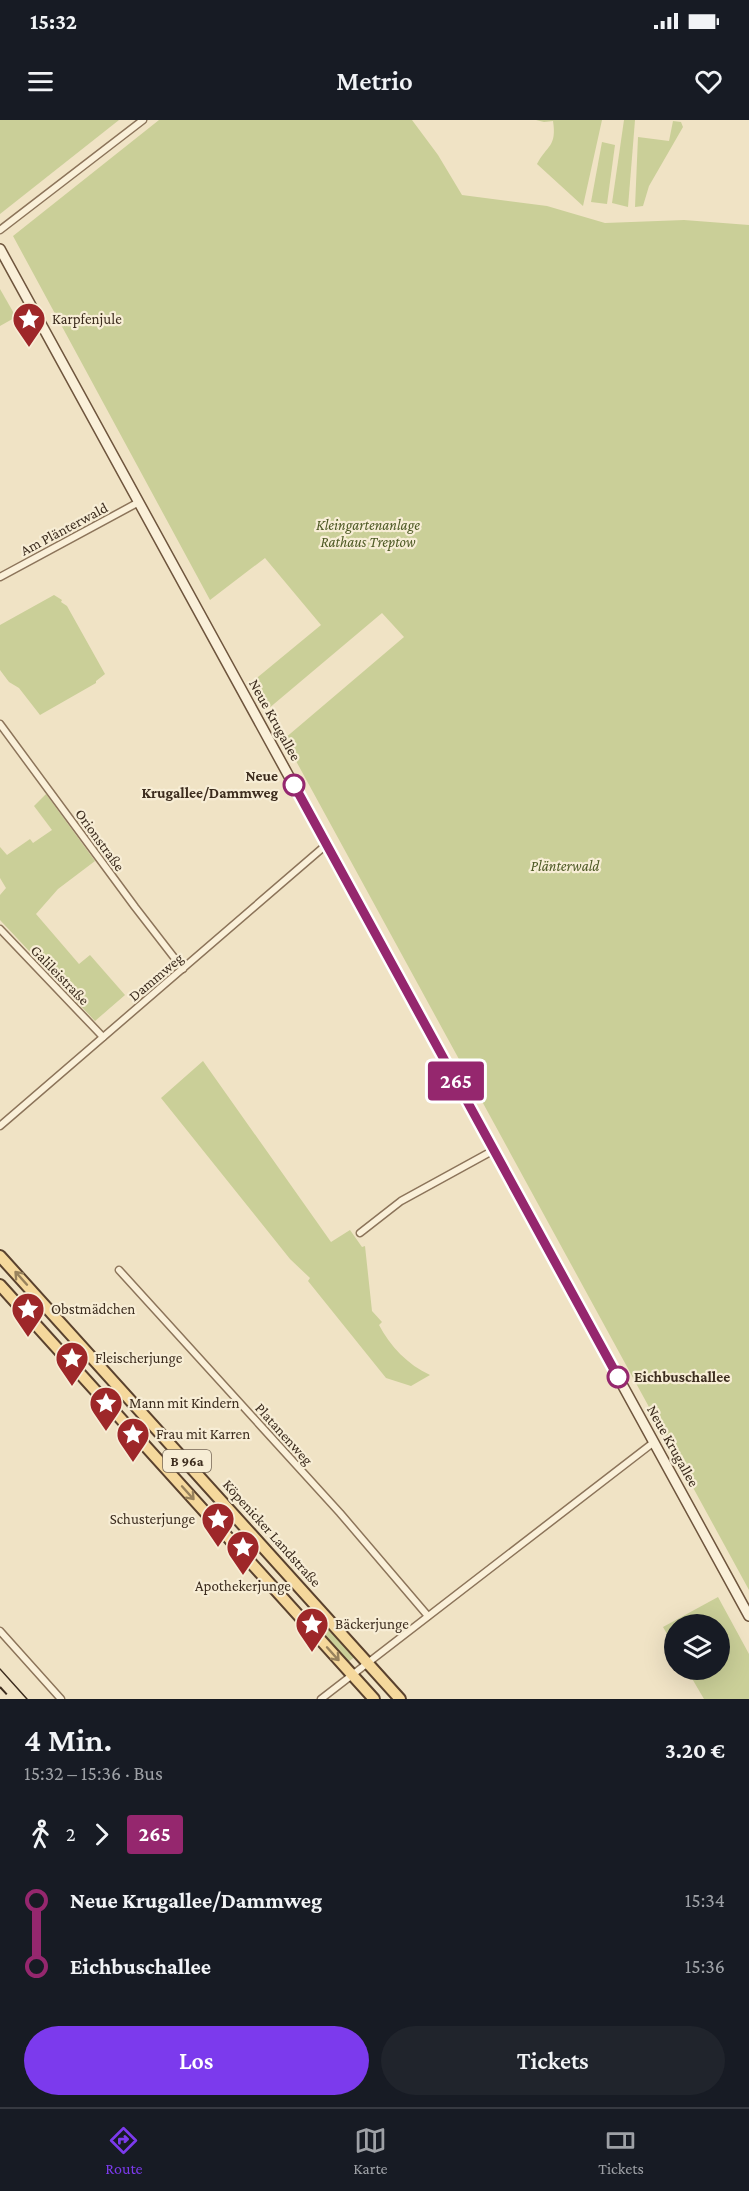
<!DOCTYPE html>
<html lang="de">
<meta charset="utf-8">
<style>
body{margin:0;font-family:"Crimson Pro",serif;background:#20242c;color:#f1f3f6;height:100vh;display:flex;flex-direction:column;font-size:22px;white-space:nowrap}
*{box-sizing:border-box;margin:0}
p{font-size:20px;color:#9ea1a6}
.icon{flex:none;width:33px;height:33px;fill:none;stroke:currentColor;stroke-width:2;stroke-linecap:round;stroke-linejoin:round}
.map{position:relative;height:1579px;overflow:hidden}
.side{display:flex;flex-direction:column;background:#171b24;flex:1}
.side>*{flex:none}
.badge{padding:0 12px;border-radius:4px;font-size:21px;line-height:39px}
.buttons{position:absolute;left:664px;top:1494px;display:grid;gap:12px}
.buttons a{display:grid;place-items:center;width:66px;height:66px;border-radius:50%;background:#171b24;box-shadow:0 6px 24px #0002;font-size:30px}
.map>.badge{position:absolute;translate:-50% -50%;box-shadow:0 0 0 3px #fff}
.legs{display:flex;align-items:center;gap:9px;height:66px;padding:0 24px;font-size:20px}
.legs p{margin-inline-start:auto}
.headline{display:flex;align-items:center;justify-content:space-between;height:102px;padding:0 24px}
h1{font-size:33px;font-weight:600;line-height:45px}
.button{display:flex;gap:12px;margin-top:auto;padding:12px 24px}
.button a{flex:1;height:69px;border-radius:36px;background:#7c3aed;color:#fff;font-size:24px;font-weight:600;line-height:69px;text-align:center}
.button a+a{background:#20242c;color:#f1f3f6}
ul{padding:0 24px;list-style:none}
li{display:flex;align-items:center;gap:21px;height:66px;font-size:22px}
li i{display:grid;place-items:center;width:9px;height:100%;margin:0 8px;background:currentColor}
li i::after{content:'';width:15px;height:15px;margin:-8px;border:4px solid;border-radius:50%;background:#171b24}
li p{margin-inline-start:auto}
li:first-child i{background:linear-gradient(#0000 50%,currentColor 0)}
li:last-child i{background:linear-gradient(currentColor 50%,#0000 0)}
.status{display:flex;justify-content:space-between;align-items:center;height:42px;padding:0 30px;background:#171b24;direction:ltr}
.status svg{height:16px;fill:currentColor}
header{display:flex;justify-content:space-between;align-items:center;height:78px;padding:0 24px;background:#171b24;font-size:27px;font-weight:600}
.tabs{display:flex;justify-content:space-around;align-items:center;height:84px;border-top:2px solid #363941;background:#171b24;font-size:16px;color:#9ea1a6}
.tabs a{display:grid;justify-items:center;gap:3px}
.tabs .on{color:#7c3aed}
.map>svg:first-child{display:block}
.green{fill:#cacf98}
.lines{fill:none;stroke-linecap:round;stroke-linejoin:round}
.street-casing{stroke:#8c745a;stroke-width:9}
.secondary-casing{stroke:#6e553d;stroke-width:12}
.primary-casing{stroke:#5a422e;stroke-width:14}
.street{stroke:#faf0d9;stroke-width:6}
.secondary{stroke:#faf0d9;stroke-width:9}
.primary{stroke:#f5d89c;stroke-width:10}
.tram{stroke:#3c2c1e;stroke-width:1.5}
.rail{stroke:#3c2c1e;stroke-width:2;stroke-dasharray:10 10;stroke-linecap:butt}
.oneway{stroke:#98825d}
.line-1-casing{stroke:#fff;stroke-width:14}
.line-1{stroke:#95276e;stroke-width:9}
.stop-1-dot{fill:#fff;stroke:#95276e;stroke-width:3}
.labels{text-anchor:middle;stroke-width:4.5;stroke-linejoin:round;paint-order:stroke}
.shield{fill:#f7edd5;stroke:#746655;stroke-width:1.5}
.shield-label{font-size:14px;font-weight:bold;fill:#3c2c1e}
.poi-label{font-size:15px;fill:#3c2c1e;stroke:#f7edd5;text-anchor:start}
.park-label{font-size:15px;font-style:italic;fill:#4d5924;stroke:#f7edd5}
.street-label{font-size:15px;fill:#3c2c1e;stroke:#f7edd5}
.stop-label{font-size:15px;font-weight:bold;fill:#3c2c1e;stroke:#f7edd5;text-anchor:end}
</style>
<div class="status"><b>15:32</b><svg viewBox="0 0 49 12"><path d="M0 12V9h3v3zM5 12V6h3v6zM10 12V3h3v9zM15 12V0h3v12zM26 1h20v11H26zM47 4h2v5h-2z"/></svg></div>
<header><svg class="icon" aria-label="menu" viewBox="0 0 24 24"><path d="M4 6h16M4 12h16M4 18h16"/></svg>Metrio<svg class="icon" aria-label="heart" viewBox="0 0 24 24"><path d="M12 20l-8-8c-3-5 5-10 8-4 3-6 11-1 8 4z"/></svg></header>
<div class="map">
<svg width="749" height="1579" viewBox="0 0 749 1579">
<rect width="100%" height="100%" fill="#f0e3c5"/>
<g class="green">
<path d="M0,0H119L0,94Z"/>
<path d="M159,0H412L438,35L462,75L547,86L605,103L684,100L749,105V1470L284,619L404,517L382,493L268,589L253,561L321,505L265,438L210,480L13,116Z"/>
<path d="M536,0H602L583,86L537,44C547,25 557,27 553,1L544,2Z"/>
<path d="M624,0H635L628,87L612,83Z"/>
<path d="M673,1L681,2L683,7L649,66L643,86L635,87L638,17L669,21Z"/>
<path d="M602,22L615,25L607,84L591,82Z"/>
<path d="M0,169L16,197L0,206Z"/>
<path d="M54,475L62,480L61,482L67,486L105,554L96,561V563L40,595L19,568L9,562L0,550V505Z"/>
<path d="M46,674L95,741L58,769L36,794L79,844L90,835L125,875L95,901L0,800V775L6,768L0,758V727L7,735L30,719L33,723L52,710L34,686Z"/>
<path d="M203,941L331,1122L350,1110L362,1127L365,1126L372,1191L382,1202L379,1205C390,1226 408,1245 430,1255L411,1266L386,1258L308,1161L310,1158L290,1139L161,978Z"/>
<path d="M718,1477L749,1534V1579H704L687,1550H720V1504H675V1528L663,1507Z"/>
<path d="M318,1509H331L356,1536L348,1542Z"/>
</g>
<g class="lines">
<defs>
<g id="street">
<path d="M0,110L143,0"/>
<path d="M0,457L139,382"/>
<path d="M0,604L135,787L183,849"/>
<path d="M0,809L103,917"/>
<path d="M0,1006L326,725"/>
<path d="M360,1113L401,1081L494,1030"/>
<path d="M119,1150L340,1393L428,1496"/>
<path d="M0,1511L61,1579"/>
<path d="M321,1579L654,1322"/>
</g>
<path id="secondary" d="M0,129L749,1496"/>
<g id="primary">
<path d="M0,1136L400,1579"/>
<path d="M0,1165L374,1579"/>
</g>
</defs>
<use href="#street" class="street-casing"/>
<use href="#secondary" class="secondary-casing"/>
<use href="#primary" class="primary-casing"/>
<use href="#street" class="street"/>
<use href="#secondary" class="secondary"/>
<use href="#primary" class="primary"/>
<path class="tram" d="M0,1549L27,1579"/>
<path class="rail" d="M0,1567L11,1579"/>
</g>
<defs><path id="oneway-shaft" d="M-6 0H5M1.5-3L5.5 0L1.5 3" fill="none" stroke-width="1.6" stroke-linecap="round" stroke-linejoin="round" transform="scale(1.5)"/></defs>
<g class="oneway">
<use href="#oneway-shaft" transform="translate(21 1158) rotate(-132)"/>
<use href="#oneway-shaft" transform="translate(188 1373) rotate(48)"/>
<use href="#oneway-shaft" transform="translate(333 1534) rotate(48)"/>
</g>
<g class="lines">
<defs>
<path id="line-1" d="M294,665L618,1257"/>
</defs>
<use href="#line-1" class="line-1-casing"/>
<use href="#line-1" class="line-1"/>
</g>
<defs>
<symbol id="sight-pin" viewBox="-11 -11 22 30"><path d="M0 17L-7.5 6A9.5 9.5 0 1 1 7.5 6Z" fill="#9e2729" stroke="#f7edd5"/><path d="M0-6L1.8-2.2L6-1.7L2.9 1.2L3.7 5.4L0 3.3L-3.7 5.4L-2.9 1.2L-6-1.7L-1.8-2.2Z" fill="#fff"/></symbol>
</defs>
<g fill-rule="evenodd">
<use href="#sight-pin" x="10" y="180" width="38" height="52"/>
<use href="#sight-pin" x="9" y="1170" width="38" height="52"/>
<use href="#sight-pin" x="53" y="1219" width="38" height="52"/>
<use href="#sight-pin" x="87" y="1264" width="38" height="52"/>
<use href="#sight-pin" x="114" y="1295" width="38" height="52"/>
<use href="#sight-pin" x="199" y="1380" width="38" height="52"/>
<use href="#sight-pin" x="224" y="1408" width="38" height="52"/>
<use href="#sight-pin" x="293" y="1485" width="38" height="52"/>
</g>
<g class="stop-1-dot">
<circle cx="294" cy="665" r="10"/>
<circle cx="618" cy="1257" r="10"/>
</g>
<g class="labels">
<rect class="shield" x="163" y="1330" width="48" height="22" rx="4.5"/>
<g class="shield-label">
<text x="187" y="1346">B 96a</text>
</g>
<g class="poi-label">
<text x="52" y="204">Karpfenjule</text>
<text x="51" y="1194">Obstmädchen</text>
<text x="95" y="1243">Fleischerjunge</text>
<text x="129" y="1288">Mann mit Kindern</text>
<text x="156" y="1319">Frau mit Karren</text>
<text x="195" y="1404" text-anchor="end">Schusterjunge</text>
<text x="243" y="1471" text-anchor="middle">Apothekerjunge</text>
<text x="335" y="1509">Bäckerjunge</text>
</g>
<g class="park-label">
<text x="368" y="410">Kleingartenanlage<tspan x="368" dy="17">Rathaus Treptow</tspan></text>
<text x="565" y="751">Plänterwald</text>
</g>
<g class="street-label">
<text transform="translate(64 409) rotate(-28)" y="5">Am Plänterwald</text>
<text transform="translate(275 600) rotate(61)" y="5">Neue Krugallee</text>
<text transform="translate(100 720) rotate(54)" y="5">Orionstraße</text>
<text transform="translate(60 855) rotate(46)" y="5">Galileistraße</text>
<text transform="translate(156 857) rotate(-40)" y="5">Dammweg</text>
<text transform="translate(284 1314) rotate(48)" y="5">Platanenweg</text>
<text transform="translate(673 1326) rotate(61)" y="5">Neue Krugallee</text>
<text transform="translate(272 1413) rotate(48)" y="5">Köpenicker Landstraße</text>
</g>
<g class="stop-label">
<text x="278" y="661">Neue<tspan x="278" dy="17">Krugallee/Dammweg</tspan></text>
<text x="634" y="1262" text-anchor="start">Eichbuschallee</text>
</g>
</g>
</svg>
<div class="buttons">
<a><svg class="icon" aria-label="layers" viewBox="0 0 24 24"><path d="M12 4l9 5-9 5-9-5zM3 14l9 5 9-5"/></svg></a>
</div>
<b class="badge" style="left:456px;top:961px;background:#95276e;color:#fff">265</b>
</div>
<section class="side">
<div class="headline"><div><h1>4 Min.</h1><p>15:32 – 15:36 · Bus</p></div><b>3.20 €</b></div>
<div class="legs"><svg class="icon" aria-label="walk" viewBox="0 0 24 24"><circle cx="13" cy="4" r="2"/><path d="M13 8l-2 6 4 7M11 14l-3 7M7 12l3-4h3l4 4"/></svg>2<svg class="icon" aria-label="forward" viewBox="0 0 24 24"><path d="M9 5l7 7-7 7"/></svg><b class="badge" style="background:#95276e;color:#fff">265</b></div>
<ul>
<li><i style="color:#95276e"></i><b>Neue Krugallee/Dammweg</b><p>15:34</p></li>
<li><i style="color:#95276e"></i><b>Eichbuschallee</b><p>15:36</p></li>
</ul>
<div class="button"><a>Los</a><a>Tickets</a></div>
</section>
<nav class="tabs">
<a class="on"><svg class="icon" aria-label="directions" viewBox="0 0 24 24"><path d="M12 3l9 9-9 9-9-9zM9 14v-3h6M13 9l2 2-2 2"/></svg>Route</a>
<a><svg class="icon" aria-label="map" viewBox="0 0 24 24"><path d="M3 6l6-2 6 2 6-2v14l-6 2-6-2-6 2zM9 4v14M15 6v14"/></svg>Karte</a>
<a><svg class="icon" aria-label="tickets" viewBox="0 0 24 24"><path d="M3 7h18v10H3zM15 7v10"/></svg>Tickets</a>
</nav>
